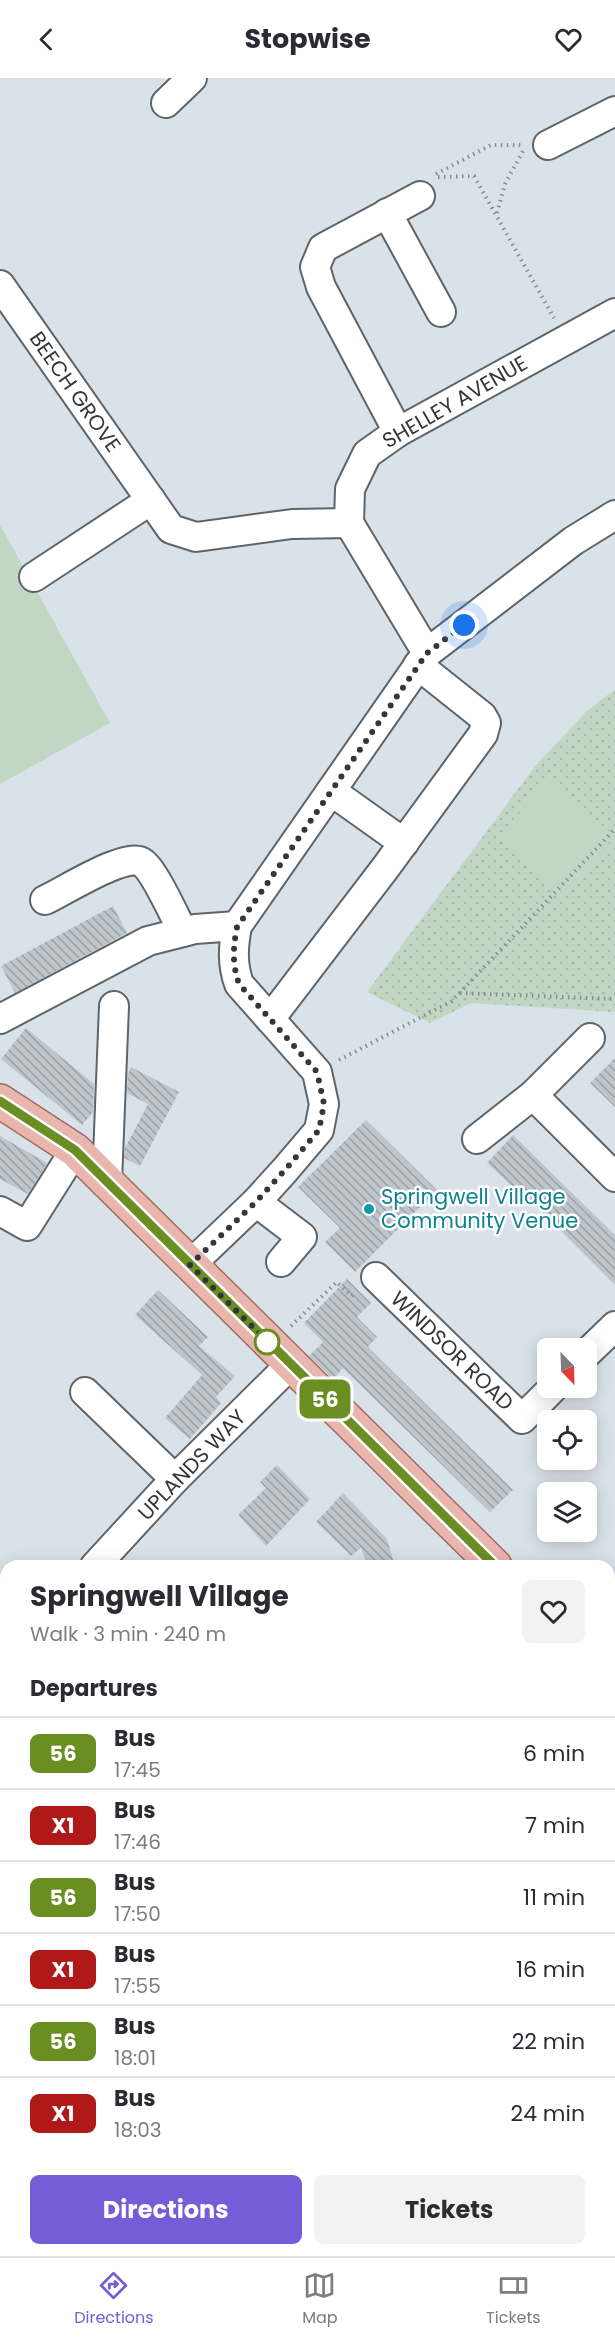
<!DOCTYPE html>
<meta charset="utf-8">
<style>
body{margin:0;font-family:Poppins,sans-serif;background:#f2f2f3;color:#2b2b33;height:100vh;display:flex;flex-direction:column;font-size:22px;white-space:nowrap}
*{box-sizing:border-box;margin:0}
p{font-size:20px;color:#7c7c81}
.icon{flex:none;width:33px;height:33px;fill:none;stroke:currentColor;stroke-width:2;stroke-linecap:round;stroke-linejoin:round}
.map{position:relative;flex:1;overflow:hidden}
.details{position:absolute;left:0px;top:1482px;width:615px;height:696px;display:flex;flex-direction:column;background:#fff;border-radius:18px 18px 0 0;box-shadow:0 3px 15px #0003}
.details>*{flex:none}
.badge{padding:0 12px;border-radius:9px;font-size:21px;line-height:39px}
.needle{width:39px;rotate:157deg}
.tools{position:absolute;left:537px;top:1260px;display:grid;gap:12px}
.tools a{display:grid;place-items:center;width:60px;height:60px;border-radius:9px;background:#fff;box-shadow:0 3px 15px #0003;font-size:30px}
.you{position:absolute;width:30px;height:30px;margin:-15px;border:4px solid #fff;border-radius:50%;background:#1a73e8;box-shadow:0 0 0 9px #1a73e833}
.map>.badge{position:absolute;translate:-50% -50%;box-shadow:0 0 0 3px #fff}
h2{padding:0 30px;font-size:22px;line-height:54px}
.round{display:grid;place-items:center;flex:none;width:63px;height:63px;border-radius:9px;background:#f2f2f3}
.headline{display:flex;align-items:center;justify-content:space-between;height:102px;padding:0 30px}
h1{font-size:28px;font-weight:700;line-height:45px}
.action{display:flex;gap:12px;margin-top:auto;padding:12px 30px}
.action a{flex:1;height:69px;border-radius:9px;background:#765dd8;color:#fff;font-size:24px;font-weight:700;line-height:69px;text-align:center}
.action a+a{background:#f2f2f3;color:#2b2b33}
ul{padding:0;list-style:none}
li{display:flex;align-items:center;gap:18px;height:72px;padding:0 30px;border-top:2px solid #e1e1e2}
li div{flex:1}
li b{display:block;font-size:22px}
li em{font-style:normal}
li .badge{min-width:66px;font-weight:700;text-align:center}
header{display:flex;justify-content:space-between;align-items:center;height:78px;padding:0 30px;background:#fff;font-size:27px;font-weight:700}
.tabs{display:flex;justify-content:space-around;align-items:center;height:84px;border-top:2px solid #e1e1e2;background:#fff;font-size:16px;color:#7c7c81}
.tabs a{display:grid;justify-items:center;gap:3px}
.tabs .on{color:#765dd8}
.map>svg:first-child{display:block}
.park{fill:url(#park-dots)}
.pitch{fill:#c2d6c4}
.building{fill:url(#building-back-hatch)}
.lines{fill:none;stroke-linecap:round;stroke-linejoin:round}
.minor-casing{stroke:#5d646a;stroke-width:32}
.major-casing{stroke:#a16a62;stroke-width:36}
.path{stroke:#878d92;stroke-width:4;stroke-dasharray:1.5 4.5;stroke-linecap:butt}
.minor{stroke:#fff;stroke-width:28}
.major{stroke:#e9b6ae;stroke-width:33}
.line-casing{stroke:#fff;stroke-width:14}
.line{stroke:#6b8e23;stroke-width:9}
.walk{stroke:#34373a;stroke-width:6;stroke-dasharray:0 10.8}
.culture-dot{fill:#0f9aa8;stroke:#fff;stroke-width:2}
.stop-dot{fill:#fff;stroke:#6b8e23;stroke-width:3}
.labels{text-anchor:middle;stroke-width:5;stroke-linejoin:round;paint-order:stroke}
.street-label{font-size:21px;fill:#34373a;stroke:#fff}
.culture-label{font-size:21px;fill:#0d838f;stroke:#fff;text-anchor:start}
</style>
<header><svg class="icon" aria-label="back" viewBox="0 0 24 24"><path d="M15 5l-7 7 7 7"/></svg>Stopwise<svg class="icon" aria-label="heart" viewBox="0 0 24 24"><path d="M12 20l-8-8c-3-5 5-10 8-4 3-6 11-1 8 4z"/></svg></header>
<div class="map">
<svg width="615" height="2178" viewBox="0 0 615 2178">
<defs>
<pattern id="park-dots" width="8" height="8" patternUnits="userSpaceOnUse" patternTransform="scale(1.5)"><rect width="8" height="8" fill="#c2d6c4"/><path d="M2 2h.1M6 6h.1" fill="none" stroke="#a7b8a9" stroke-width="1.8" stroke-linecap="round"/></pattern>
<pattern id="building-back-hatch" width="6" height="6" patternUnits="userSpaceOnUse" patternTransform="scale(1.5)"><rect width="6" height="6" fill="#bec6cc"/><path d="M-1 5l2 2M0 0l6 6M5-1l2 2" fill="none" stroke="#9ba2a7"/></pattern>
</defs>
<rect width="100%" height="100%" fill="#dae2e9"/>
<path class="park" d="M615,611V934L471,925L430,945L367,914L536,687L587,633Z"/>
<g class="pitch">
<path d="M0,447L110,645L0,706Z"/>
<path d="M548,701L615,758L565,817L498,760Z"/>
</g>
<g class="building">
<path d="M113,828L127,855L15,915L1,888Z"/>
<path d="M26,950L94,1006L93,1034L82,1047L1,981Z"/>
<path d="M615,980V1029L590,1005Z"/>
<path d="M131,989L179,1014L140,1088L124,1080L125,1070L148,1026L127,1015L128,996Z"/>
<path d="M366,1042L437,1112L355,1194L325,1164L340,1150L298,1109Z"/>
<path d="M513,1057L615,1157V1207L516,1108L514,1110L487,1085Z"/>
<path d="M0,1058L47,1085L28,1116L0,1101Z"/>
<path d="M347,1201L371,1225L357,1239L377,1259L368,1269L513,1412L490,1434L343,1290L333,1301L309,1278L323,1264L304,1245Z"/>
<path d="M158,1212L208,1259L199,1268L235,1298L216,1319L221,1325L190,1361L165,1340L202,1297L135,1237Z"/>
<path d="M277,1387L310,1421L266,1468L238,1437L266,1410L260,1404Z"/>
<path d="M343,1415L387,1461L395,1488H368L361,1470L351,1478L316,1444Z"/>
</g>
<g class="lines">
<defs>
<g id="minor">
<path d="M166,25L192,0"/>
<path d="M548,67L615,33"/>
<path d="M387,135L441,234"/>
<path d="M0,207L171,451L196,459L292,446L349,445"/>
<path d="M398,354L321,209L315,189L323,170L420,118"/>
<path d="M34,499L151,422"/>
<path d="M427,575L349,445L350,411L367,376L398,354L615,235"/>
<path d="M331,713L404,765"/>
<path d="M45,822C63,814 128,772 143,785C155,794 175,839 183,854"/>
<path d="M0,941L148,863L195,851L237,848"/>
<path d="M270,941L386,789L483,656L486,645L482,638L418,587"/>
<path d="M533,1017L590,960"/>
<path d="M477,1061L533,1017L615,1099"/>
<path d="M107,1104L114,928"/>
<path d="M256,1124L302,1159L281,1184"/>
<path d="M0,1133L27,1148L75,1072"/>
<path d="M190,1187L256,1124L285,1092L319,1052L324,1026L317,994L239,906C232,886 233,870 237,848L427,575L573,463L615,437"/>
<path d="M376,1199L522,1341L553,1310"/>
<path d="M586,1276L615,1248"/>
<path d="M85,1314L175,1401"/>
<path d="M95,1488L175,1401L290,1287"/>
<path d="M0,1591L6,1585"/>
<path d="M609,1980L615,1977"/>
</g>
<g id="major">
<path d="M0,1023L75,1072L495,1488"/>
<path d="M609,1601L615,1607"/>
</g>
</defs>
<use href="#minor" class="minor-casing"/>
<use href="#major" class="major-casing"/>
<g class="path">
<path d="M436,96L491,67H523"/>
<path d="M438,99L474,98L554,240"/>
<path d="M497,135L505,106L523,73"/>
<path d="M460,915L615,921"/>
<path d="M339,982L452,923L615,751"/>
<path d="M291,1248L337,1204L351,1218L355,1215"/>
</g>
<use href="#minor" class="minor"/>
<use href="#major" class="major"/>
</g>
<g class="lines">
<defs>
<path id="line" d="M0,1023L75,1072L495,1488"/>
</defs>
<use href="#line" class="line-casing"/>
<use href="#line" class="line"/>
<path class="walk" d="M267,1264L271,1267L190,1187L256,1124L285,1092L319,1052L324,1026L317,994L239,906C232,886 233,870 237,849L427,575L464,547"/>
</g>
<circle class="culture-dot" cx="369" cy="1131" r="6"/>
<circle class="stop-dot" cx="267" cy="1264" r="12"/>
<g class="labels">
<g class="street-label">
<text transform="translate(75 314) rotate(55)" y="7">BEECH GROVE</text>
<text transform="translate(455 324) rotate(-30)" y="7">SHELLEY AVENUE</text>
<text transform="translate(452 1273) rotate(44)" y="7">WINDSOR ROAD</text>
<text transform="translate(192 1387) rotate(-46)" y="7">UPLANDS WAY</text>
</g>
<g class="culture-label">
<text x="381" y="1126">Springwell Village<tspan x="381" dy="24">Community Venue</tspan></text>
</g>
</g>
</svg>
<div class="tools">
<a><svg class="needle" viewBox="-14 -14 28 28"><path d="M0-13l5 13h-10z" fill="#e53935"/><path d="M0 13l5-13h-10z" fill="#7c7c81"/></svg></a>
<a><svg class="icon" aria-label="locate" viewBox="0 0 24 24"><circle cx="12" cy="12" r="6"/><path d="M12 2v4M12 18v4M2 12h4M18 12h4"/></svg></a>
<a><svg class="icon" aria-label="layers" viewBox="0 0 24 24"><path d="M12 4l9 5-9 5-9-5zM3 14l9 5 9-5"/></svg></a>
</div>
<div class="you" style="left:464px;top:547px"></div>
<b class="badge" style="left:325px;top:1321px;background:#6b8e23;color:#fff">56</b>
<section class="details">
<div class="headline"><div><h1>Springwell Village</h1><p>Walk · 3 min · 240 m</p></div><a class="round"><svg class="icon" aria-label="heart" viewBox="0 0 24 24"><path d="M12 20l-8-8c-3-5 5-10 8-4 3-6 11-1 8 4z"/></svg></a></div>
<h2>Departures</h2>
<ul>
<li><span class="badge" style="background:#6b8e23;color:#fff">56</span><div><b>Bus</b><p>17:45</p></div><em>6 min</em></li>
<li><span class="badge" style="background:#b11919;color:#fff">X1</span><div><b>Bus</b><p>17:46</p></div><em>7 min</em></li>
<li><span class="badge" style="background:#6b8e23;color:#fff">56</span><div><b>Bus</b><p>17:50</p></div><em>11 min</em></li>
<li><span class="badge" style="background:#b11919;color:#fff">X1</span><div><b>Bus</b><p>17:55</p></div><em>16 min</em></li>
<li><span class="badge" style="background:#6b8e23;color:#fff">56</span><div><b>Bus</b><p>18:01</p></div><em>22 min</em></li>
<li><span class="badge" style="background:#b11919;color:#fff">X1</span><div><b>Bus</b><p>18:03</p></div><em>24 min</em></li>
</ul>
<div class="action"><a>Directions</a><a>Tickets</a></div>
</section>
</div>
<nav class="tabs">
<a class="on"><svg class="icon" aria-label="directions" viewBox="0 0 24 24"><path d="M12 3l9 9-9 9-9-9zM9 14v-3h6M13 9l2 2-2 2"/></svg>Directions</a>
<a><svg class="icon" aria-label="map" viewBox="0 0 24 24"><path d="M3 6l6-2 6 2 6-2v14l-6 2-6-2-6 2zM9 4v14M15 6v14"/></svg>Map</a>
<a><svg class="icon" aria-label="tickets" viewBox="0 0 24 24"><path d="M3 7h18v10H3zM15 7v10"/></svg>Tickets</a>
</nav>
